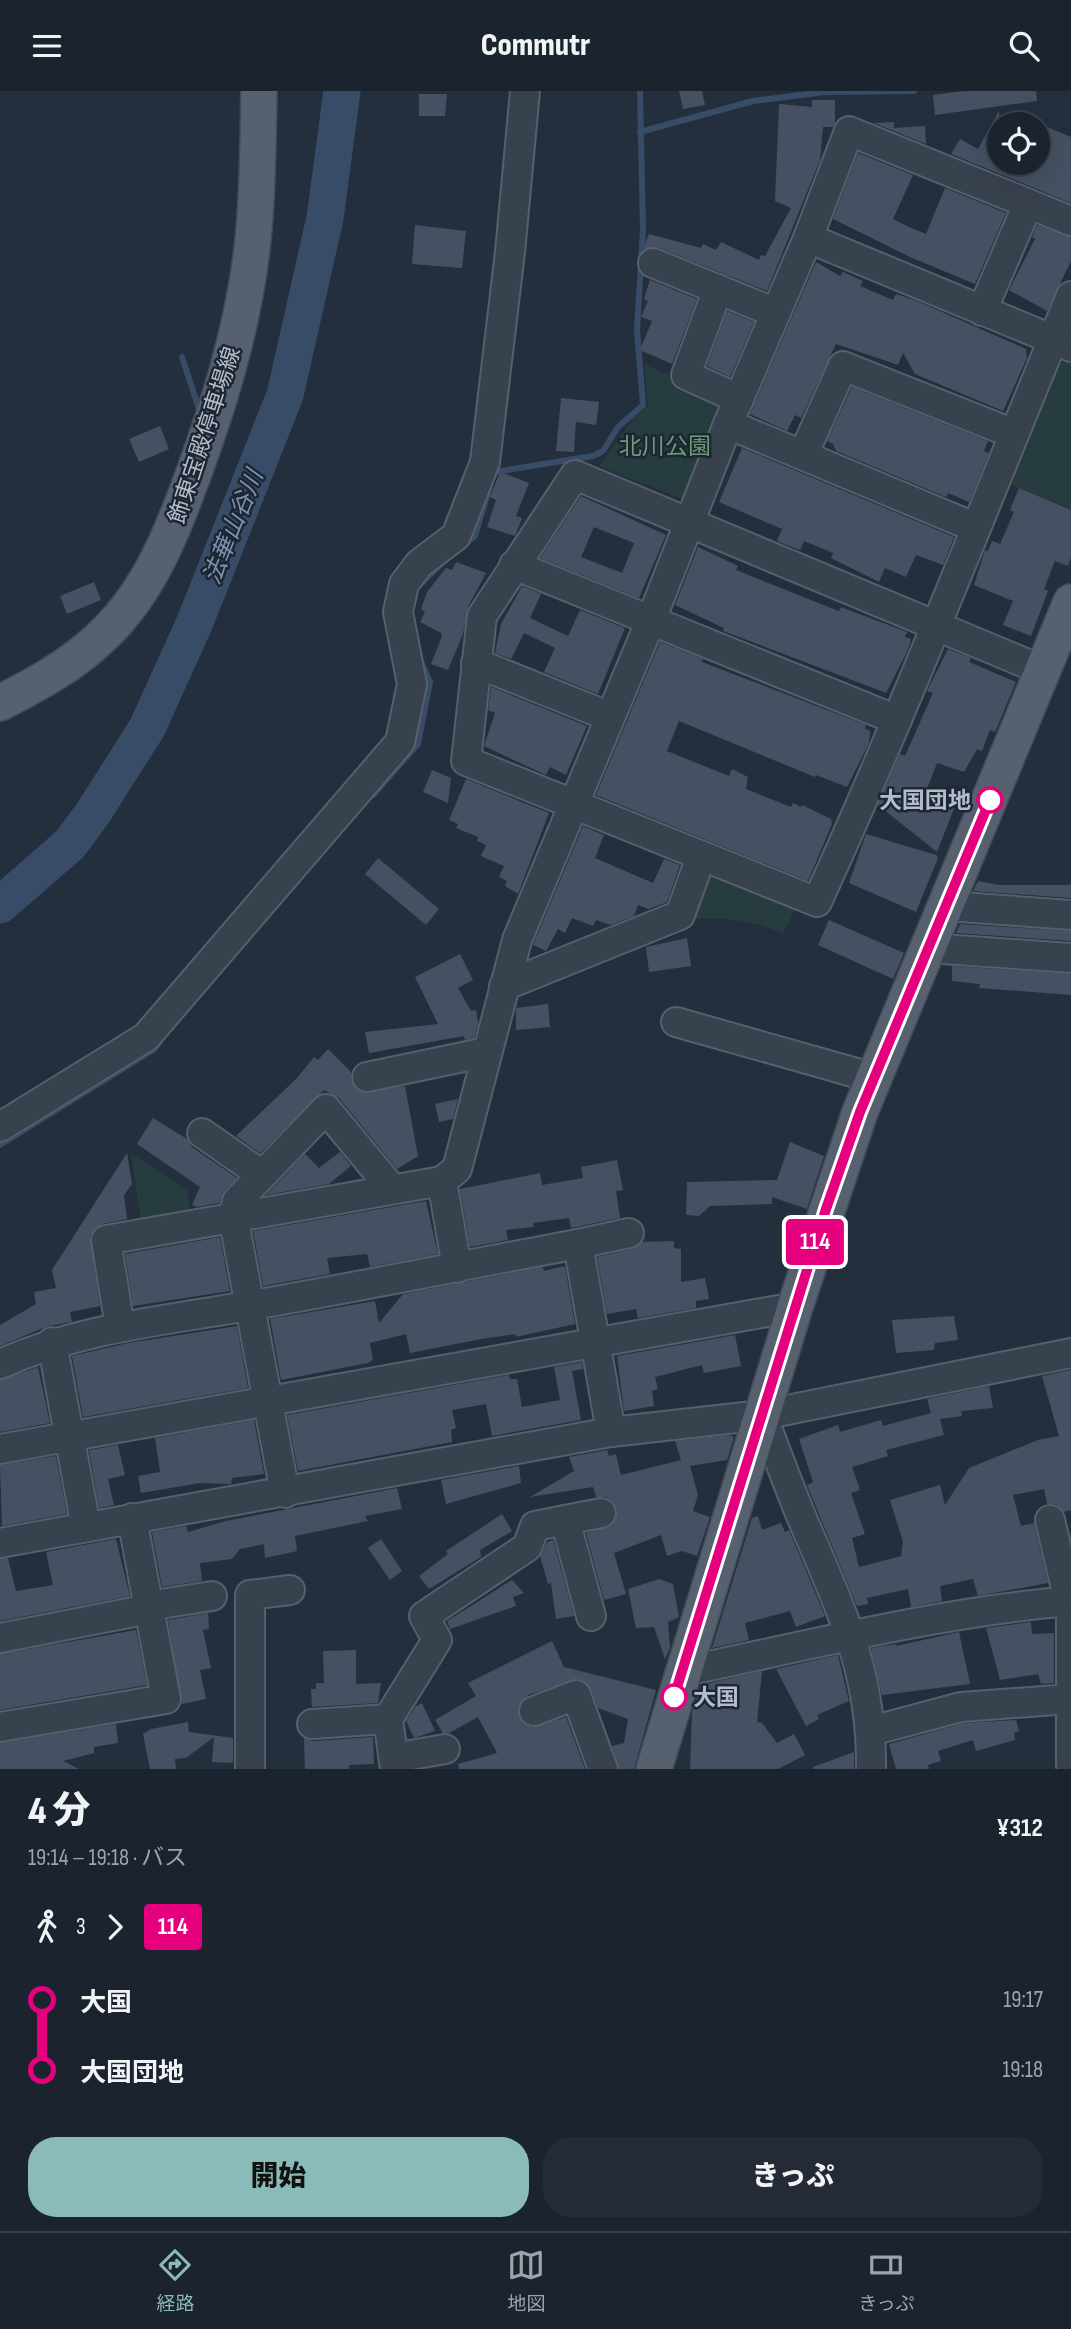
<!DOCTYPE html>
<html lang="ja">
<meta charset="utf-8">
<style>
body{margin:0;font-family:"Sofia Sans Condensed","Noto Sans JP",sans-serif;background:#242b36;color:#f1f3f6;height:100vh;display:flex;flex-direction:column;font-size:26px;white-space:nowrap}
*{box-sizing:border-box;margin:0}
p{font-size:23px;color:#a0a4aa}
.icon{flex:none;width:38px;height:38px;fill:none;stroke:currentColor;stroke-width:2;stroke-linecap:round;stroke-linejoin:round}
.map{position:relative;height:1678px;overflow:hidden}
.drawer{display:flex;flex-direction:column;background:#1b232e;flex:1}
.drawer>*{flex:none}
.badge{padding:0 14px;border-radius:5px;font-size:24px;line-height:46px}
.tools{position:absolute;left:987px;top:21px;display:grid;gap:14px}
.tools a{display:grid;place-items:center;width:63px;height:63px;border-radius:50%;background:#1b232e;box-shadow:0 7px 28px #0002,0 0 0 2px #39404a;font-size:35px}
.map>.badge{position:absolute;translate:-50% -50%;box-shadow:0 0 0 4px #fff}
.legs{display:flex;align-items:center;gap:10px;height:77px;padding:0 28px;font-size:23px}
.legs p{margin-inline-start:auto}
.overview{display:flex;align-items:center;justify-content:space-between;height:119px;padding:0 28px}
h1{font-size:38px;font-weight:800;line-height:52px}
.action{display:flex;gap:14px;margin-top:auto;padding:14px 28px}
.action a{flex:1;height:80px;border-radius:28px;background:#8bbbb9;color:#111;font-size:28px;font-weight:800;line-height:80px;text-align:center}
.action a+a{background:#242b36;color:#f1f3f6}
ul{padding:0 28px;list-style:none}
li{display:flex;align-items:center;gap:24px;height:70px;font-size:26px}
li i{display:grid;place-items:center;width:10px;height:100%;margin:0 9px;background:currentColor}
li i::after{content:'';width:18px;height:18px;margin:-9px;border:5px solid;border-radius:50%;background:#1b232e}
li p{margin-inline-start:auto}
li:first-child i{background:linear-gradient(#0000 50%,currentColor 0)}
li:last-child i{background:linear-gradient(currentColor 50%,#0000 0)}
header{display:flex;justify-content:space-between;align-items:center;height:91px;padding:0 28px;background:#1b232e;font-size:32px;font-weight:800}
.menu{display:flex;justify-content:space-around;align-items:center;height:98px;border-top:2px solid #39404a;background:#1b232e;font-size:19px;color:#a0a4aa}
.menu a{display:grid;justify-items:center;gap:4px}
.menu .on{color:#8bbbb9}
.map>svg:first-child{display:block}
.green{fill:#263c3f}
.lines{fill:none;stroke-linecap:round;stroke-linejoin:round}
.stream{stroke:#394c67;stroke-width:6}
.river{stroke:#394c67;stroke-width:37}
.building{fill:#455162;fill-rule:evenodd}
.minor-casing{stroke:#565f6c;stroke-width:32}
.major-casing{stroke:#414a57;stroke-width:38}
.minor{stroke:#38414e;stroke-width:28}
.major{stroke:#56606e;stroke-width:35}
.line-1-casing{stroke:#fff;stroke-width:16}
.line-1{stroke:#e6007e;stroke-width:10}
.stop-1-dot{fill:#fff;stroke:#e6007e;stroke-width:3.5}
.labels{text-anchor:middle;stroke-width:5;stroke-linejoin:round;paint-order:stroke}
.street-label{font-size:23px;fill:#b4bcc9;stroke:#1d2633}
.park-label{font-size:23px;fill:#6b9a76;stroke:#1d2633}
.stop-label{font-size:23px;font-weight:bold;fill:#b4bcc9;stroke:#1d2633;text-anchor:end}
.water-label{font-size:24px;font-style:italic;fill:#7c92b1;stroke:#1d2633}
</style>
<header><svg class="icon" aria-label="menu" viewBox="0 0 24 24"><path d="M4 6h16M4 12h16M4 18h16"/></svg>Commutr<svg class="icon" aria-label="search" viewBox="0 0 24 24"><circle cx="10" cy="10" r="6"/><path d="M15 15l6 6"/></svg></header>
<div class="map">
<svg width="1071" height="1678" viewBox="0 0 1071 1678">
<rect width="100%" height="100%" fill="#242f3e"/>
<g class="green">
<path d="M1068,269L1071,271V418L1005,391L1053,275Z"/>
<path d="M644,273L723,308L690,404L682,408L599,375L634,326L648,315Z"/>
<path d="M707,781L796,817L783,842C753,830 721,824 688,829Z"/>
<path d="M131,1062L188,1099L190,1126L142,1136Z"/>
</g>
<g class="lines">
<g class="stream">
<path d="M640,41L753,10L825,1L914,0"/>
<path d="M182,266L200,321"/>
<path d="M493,385L494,381L593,365L603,360L618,336L643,314L637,239L643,139L640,0"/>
<path d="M464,454L475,445L490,395"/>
<path d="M420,494L442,472"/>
<path d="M373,704L418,653L430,591L420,568"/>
<path d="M0,1054L153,959L160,951"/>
</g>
<path class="river" d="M0,814L70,753L93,722L147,637L195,531L285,304L325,127L342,0"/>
</g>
<g class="building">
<path d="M679,0H702L705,14L683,18Z"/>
<path d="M964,0H1036L1037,10L935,24L933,4Z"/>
<path d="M419,3H447L445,25H419Z"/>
<path d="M812,9H835V32L833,36H823L820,69L767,200L659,157L643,158L649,143L701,157L703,153L716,159L721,151L759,169L761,164L765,165L791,117L775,110L779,13L812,16Z"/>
<path d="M999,20V72H1030L1032,79L1034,72H1038V61L1047,36L1071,46V112L951,63L960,48L978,58Z"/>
<path d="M894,31V37L925,35L926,53L874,32Z"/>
<path d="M858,62L913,84L893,128L909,136L926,143L945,97L1006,122L975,193L910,166L833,128Z"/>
<path d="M415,134L466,140L462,177L412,173Z"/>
<path d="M1037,134L1071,146V170L1047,220L1009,199L1035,148L1032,146Z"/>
<path d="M816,171L840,185L843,181L863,190L860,195L893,209L896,203L917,210L1026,258L1027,267L1003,320L915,283L903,262L898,274L836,253L801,327L795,324L787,340L750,323Z"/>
<path d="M650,189L697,208L672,273L640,259L652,230L641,226L648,210L644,208Z"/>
<path d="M727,220L754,231L730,286L707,275Z"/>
<path d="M852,296L988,350L984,360L989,362L969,411L948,402L946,406L836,360L833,353L827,350Z"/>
<path d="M561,307L599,311L596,334L576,331L574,361L556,360Z"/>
<path d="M160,335L169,358L139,371L129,348Z"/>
<path d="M742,357L954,446L943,474L916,464L906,486L885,477L879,491L831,467L833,462L804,450L800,459L777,450L782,438L719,411Z"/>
<path d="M500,381L529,392L516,425L522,427L515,445L487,436L496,409L490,406Z"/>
<path d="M1019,397L1071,419V466L1068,475L1055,470L1044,498L1048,500L1031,545L1003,534L1013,510L974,494L985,459L988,460L992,450L1000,453L1014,421L1010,419Z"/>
<path d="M581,405L666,444L639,507L540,467ZM594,436L634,452L622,482L581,466Z"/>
<path d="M698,456L738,475L736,479L831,517L839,520L841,516L907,541L905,546L911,548L908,559L886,602L723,540L724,537L675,514Z"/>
<path d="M456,471L486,482L468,516L463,543L448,579L431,573L442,545L441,542L420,531L425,521L421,518L427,501L446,477L452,479Z"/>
<path d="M94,491L101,509L67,523L60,505Z"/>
<path d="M522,495L541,503L530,527L568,545L580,519L625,537L598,603L544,581L555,557L524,542L511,568L495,562L501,533Z"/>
<path d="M660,551L703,568L702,571L866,634L865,638L870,640L869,652L847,696L816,684L815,686L679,630L667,660L729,685L732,678L748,686L746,698L791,716L793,712L801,716L802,714L831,728L832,733L808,790L596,704Z"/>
<path d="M948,558L971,567L969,571L1016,591L995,641L990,639L982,660L977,658L964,681L937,672L925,703L955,715L937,761L878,714L900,663L905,665L933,602L927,600Z"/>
<path d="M491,596L587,635L566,684L550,676L546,684L484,655L495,622L488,619Z"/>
<path d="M432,679L451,687L448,712L423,701Z"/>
<path d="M466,688L549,722L518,803L505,795L507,790L499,786L504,775L481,765L486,754L477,750L478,746L456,737L458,733L449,729Z"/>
<path d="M583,735L604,744L595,767L653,792L664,768L680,774L667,811L649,818L638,814L634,825L611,834L596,829L593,835L572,827L565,842L558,838L546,860L533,854Z"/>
<path d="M866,743L936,764L938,767L916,821L849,792Z"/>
<path d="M378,767L439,818L426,834L365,783Z"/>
<path d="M978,790L999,794H1071V807L973,800Z"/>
<path d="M829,829L904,862L893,888L818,854Z"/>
<path d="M960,833L1071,840V850L956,842Z"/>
<path d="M687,847L691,875L649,881L646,856Z"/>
<path d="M460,863L473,889L458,897L471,920L476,919L478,933L474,947L465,949L464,945L369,962L365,941L438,933L415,886Z"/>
<path d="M952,875L1071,883V904L979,897L980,893L952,890Z"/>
<path d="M548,913L550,936L516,939V917Z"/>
<path d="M328,958L351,981V990L361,1001L405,995L418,1065L397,1078L339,1007L324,999L260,1062L236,1045L297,987L314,966L318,969Z"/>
<path d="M458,1008L453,1028L439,1031L435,1013Z"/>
<path d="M153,1027L187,1048L192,1056L237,1087L225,1099L219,1112L197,1116L192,1114L200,1096L137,1053Z"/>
<path d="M790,1051L824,1065L807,1118L772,1106V1113L710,1115L699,1125L686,1124L687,1091L777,1089Z"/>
<path d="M340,1061L351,1075L329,1093L266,1104L305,1063L319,1077Z"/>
<path d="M127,1062L132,1093L124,1104L127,1128L102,1133L90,1144L100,1215L70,1221L72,1231L48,1235L0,1255V1234L36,1213L34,1201L56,1197L52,1179Z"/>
<path d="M617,1069L623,1099L616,1100L620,1127L571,1137L569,1127L533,1132L534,1136L506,1139L508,1149L470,1156L460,1098L540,1082L542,1094L583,1087L581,1076Z"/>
<path d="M426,1110L438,1163L370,1176L367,1163L327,1167L330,1183L263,1195L253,1140Z"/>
<path d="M220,1146L230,1200L133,1215L125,1163Z"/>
<path d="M674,1150V1157L681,1158V1191L705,1187L709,1208L696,1210V1217L638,1227L636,1218L607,1223L597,1166L633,1158L642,1151Z"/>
<path d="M565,1175L575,1233L516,1246L515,1243L481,1248L410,1262L406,1243L370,1252L373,1269L368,1272L281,1289L270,1228L375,1210L379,1232L403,1203L543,1176L544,1180Z"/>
<path d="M954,1225L958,1249L935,1252L934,1259L896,1262L892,1229Z"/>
<path d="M237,1235L248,1297L83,1326L72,1265L128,1252Z"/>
<path d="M735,1244L741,1275L704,1282L702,1274L655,1286L658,1298L652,1300L654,1315L624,1320L617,1265Z"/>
<path d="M582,1271L583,1278L572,1280L581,1329L492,1345L486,1313L452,1319L456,1337L451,1339L452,1351L298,1380L287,1324L509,1284L510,1288H517L522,1316L560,1309L554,1276Z"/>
<path d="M38,1276L50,1332L0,1341V1289Z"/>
<path d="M1071,1279V1419L1064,1421L1055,1413H1047L1044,1398L1013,1404L1021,1435L1034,1432L1048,1492L978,1505L973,1488L940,1495L942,1510L911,1516L908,1498L867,1507L868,1513L857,1515L807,1394L813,1391L799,1348L838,1334L840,1341L881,1329L883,1335L931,1322L927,1308L989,1295L993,1317L961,1320L962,1325L940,1328L944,1344L886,1359L888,1365L852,1376L860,1399L851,1402L865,1443L852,1447L859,1476L901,1465L903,1451L890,1409L940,1394L945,1414L969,1377L1038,1349L1059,1345L1042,1285Z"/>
<path d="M254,1329L264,1383L232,1387L231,1393L200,1392L141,1402L138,1385L160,1381L155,1347Z"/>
<path d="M729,1344L734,1346L727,1369L690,1375L698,1404L693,1420L710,1426L697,1465L682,1460L667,1465L661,1444L614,1462L626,1503L604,1509L586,1442L612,1434L617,1420L613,1411L606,1406H596L593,1396L530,1406L574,1380L569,1366L607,1359L609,1365L616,1363L621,1384L681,1369L675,1350Z"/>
<path d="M118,1354L125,1384L108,1388L114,1414L99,1417L89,1359Z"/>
<path d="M56,1365L67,1423L2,1435L0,1374Z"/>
<path d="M519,1375L521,1392L446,1413L441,1389Z"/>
<path d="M397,1397L402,1418L365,1425L368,1430L295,1445L297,1460L265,1467L264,1453L240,1458L232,1468L200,1472L202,1490L162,1496L152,1441L186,1435L188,1441L226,1430Z"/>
<path d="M502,1423L512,1440L480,1459L481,1466L429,1498L419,1485L448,1463L446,1460Z"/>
<path d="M758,1425L762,1439L781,1432L785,1441L789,1439L825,1525L796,1536L790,1520L745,1532L749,1549L712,1557L752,1427Z"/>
<path d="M116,1448L130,1505L0,1530V1468L8,1467L16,1500L53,1494L46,1461Z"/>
<path d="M381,1448L402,1480L390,1489L368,1457Z"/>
<path d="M553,1449L574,1525L556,1528L551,1492L548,1493L540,1465L547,1451Z"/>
<path d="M659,1488L673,1493L679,1526L668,1531L670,1557L665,1568L654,1536L636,1537L628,1498Z"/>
<path d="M512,1489L524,1502L513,1506L516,1515L450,1538L447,1530Z"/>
<path d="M208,1522L209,1538L203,1539L211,1577L200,1579L206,1608L182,1613L168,1529Z"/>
<path d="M1031,1531L1032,1543L1054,1542V1592L1041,1593L1038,1583L1000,1589L986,1537Z"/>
<path d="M136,1539L147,1594L0,1619V1563Z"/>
<path d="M959,1541L970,1593L882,1604L871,1557L896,1553V1555Z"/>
<path d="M552,1550L564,1576L656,1599L634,1678H619L612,1655L624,1652L628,1628L598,1617L591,1598L578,1588L528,1604L518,1618L523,1632L532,1636L566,1626L585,1678H459L458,1673L497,1662L478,1626L449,1642H443L435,1629L476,1605L468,1592Z"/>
<path d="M356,1559V1593L381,1592L378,1612L312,1616L311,1598H316V1592H324L323,1560Z"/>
<path d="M838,1564L849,1610L817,1624L819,1628L806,1635L776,1578Z"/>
<path d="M762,1580L757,1631L762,1632L777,1652L794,1643L805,1664L778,1678H690L692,1621L701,1594Z"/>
<path d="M422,1612L435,1640L414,1647L406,1630L416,1615Z"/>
<path d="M1016,1629L1019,1640L1014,1642L1015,1649L976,1660L973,1649L938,1660L941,1670L928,1674L929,1678H896L889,1653L964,1632Z"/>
<path d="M188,1631L189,1641L233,1647V1672L212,1671L214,1646L186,1667L175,1668L176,1678H150L143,1643L151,1638Z"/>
<path d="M116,1633L118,1652L94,1656V1662L63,1670L79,1678H0V1652Z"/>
<path d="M373,1646L374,1673L349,1674V1678H305L304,1647L313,1650Z"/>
<path d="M854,1661V1678H813V1676Z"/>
</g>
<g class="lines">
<defs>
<g id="minor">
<path d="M808,147L1071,256"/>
<path d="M653,172L776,222"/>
<path d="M718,198L686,284L739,308"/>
<path d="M982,220L1028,113"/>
<path d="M728,333L974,436"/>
<path d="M803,364L843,275L1014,343"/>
<path d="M514,474L897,629"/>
<path d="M476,572L608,625"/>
<path d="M1042,579L575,384L482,525L466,670L817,811C908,612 987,407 1071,205"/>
<path d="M947,815L1071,824"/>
<path d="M928,857L1071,867"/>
<path d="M504,895L680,824L701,766"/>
<path d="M676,931L874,987"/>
<path d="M367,986L487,961"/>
<path d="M0,1036L146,946L400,651L412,593L398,521L404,493L419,473L456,445L485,371L510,161L525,0"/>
<path d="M202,1042L262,1084"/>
<path d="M578,1153L629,1142"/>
<path d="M457,1177L442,1090L457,1078L517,849L651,529L728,333L808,147L849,40L1071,130"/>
<path d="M120,1236L106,1149L442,1090"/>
<path d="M52,1251L86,1436"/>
<path d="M0,1273C84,1236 164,1230 253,1214C362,1195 470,1173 578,1153L611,1341"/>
<path d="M762,1324C778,1365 793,1408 811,1448C846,1530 872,1587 871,1678"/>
<path d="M0,1358L795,1216"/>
<path d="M285,1402L233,1125L237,1110L326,1018L392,1098"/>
<path d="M565,1429L601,1422"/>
<path d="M1050,1429L1069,1510"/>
<path d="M0,1452L611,1341L762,1324L1071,1262"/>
<path d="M148,1515L212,1505"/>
<path d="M1071,1529V1674"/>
<path d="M0,1547L149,1518"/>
<path d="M681,1581C810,1554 940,1521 1071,1510"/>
<path d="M534,1620L576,1604L603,1678"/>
<path d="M312,1633L388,1628"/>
<path d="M0,1636L166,1608L132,1427"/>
<path d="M871,1640L961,1616L1070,1608"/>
<path d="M394,1667L445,1658"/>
<path d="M250,1678V1504L290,1499"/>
<path d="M395,1678L388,1628L437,1549L424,1525L527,1456L535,1435L565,1429L591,1525"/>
</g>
<g id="major">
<path d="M0,612C35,594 69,576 98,549C144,508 168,452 189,395C219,315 244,234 253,149C258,100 258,49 259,0"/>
<path d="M654,1678L795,1216L860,1021L1071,511"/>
</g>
</defs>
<use href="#minor" class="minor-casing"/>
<use href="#major" class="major-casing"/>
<use href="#minor" class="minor"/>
<use href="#major" class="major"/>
</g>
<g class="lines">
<defs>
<path id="line-1" d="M674,1606L826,1118L860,1021L990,709"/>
</defs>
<use href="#line-1" class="line-1-casing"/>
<use href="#line-1" class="line-1"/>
</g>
<g class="stop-1-dot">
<circle cx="990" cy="709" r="12"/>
<circle cx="674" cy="1606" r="12"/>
</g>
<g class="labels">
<g class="street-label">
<text transform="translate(204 344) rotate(-72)" y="8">飾東宝殿停車場線</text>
</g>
<g class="park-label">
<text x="665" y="363">北川公園</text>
</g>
<g class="stop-label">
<text x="971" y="717">大国団地</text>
<text x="693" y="1614" text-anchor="start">大国</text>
</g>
<g class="water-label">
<text transform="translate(233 436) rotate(-68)" y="8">法華山谷川</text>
</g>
</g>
</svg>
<div class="tools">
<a><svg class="icon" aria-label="locate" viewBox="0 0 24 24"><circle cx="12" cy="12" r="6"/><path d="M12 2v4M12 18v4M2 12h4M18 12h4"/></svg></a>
</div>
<b class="badge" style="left:815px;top:1151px;background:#e6007e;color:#fff">114</b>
</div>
<section class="drawer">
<div class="overview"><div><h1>4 分</h1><p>19:14 – 19:18 · バス</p></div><b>¥312</b></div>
<div class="legs"><svg class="icon" aria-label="walk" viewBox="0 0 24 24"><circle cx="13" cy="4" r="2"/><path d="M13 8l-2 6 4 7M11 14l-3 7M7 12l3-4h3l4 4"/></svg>3<svg class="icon" aria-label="forward" viewBox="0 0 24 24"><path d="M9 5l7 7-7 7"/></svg><b class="badge" style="background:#e6007e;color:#fff">114</b></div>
<ul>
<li><i style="color:#e6007e"></i><b>大国</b><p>19:17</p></li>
<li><i style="color:#e6007e"></i><b>大国団地</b><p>19:18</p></li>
</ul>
<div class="action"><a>開始</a><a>きっぷ</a></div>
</section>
<nav class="menu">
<a class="on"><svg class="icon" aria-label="directions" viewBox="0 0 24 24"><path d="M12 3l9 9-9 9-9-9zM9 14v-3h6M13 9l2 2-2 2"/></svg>経路</a>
<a><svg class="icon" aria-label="map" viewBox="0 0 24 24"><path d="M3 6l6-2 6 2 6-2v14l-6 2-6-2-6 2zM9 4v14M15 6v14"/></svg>地図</a>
<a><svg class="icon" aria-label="tickets" viewBox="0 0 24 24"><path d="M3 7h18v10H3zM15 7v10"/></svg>きっぷ</a>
</nav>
